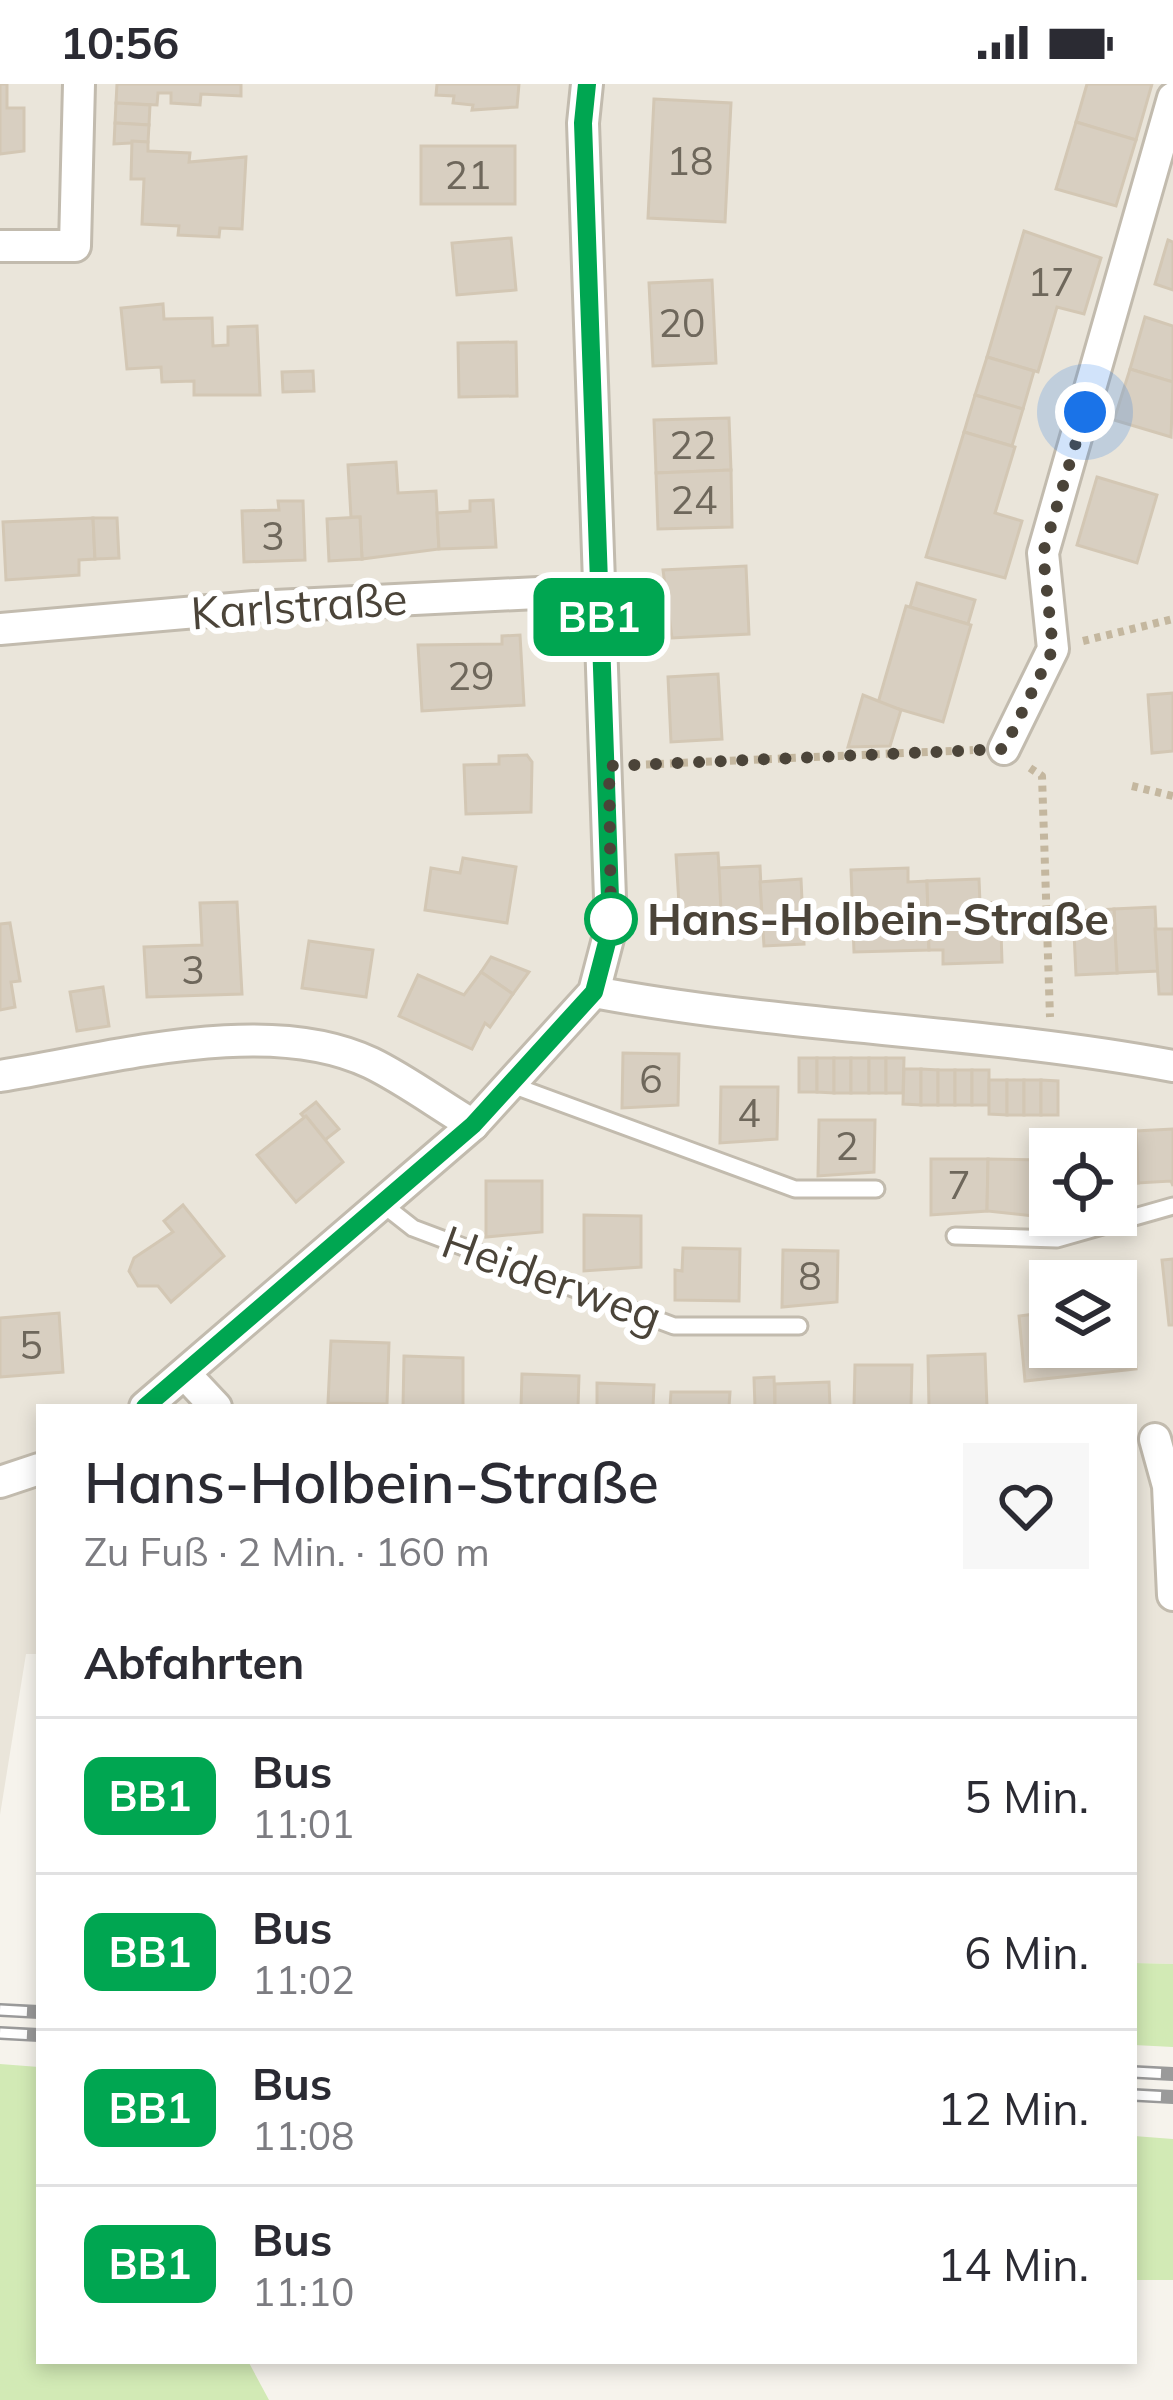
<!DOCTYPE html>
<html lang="de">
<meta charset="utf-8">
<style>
body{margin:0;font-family:Mulish,sans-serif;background:#f7f7f7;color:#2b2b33;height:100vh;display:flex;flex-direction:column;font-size:45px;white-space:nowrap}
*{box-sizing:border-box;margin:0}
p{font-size:39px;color:#7c7c81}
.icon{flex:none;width:66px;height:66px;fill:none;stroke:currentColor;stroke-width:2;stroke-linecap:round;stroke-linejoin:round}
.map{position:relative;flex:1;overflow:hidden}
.drawer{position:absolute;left:36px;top:1320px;width:1101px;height:960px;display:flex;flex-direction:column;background:#fff;border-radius:0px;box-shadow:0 6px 18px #0003}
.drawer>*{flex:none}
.badge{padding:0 24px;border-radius:18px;font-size:42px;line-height:78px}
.buttons{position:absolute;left:1029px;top:1044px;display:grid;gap:24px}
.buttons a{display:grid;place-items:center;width:108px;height:108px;border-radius:0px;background:#fff;box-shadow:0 6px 18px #0003;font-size:60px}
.you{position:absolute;width:60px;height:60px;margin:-30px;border:9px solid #fff;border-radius:50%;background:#1a73e8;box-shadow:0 0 0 18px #1a73e833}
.map>.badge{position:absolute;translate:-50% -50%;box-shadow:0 0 0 6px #fff}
h2{padding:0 48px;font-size:45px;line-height:108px}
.round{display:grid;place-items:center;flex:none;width:126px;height:126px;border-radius:0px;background:#f7f7f7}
.head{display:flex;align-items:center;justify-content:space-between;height:204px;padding:0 48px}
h1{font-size:57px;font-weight:600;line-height:90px}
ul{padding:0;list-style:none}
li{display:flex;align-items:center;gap:36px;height:156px;padding:0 48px;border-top:3px solid #e1e1e2}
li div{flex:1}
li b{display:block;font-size:45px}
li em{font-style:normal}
li .badge{min-width:132px;font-weight:700;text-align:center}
.status{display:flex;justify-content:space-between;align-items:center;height:84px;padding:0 60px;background:#fff;direction:ltr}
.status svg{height:33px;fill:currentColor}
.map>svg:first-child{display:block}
.residential{fill:#eae5da;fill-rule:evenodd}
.green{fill:#d2eab5}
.building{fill:#d8cfc1;stroke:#d3c7b4;stroke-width:3}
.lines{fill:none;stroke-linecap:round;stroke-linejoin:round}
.service-casing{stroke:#c2bbae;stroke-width:21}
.minor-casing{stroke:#c2bbae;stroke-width:36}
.path{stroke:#c4b79f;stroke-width:8;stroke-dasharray:6 6;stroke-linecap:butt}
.service{stroke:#fff;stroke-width:15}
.minor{stroke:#fff;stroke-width:30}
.rail-casing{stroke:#9a9a9a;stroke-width:14}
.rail{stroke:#fff;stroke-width:9;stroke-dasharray:27;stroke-linecap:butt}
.line-casing{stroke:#fff;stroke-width:27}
.line{stroke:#00a651;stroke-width:18}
.walk{stroke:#4b4439;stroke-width:12;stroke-dasharray:0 21.6}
.stop-dot{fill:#fff;stroke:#00a651;stroke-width:6}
.labels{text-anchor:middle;stroke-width:12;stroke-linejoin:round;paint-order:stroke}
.number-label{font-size:39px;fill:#6e675b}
.street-label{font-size:45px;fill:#4b4439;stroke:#fff}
.stop-label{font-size:45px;font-weight:bold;fill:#4b4439;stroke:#fff;text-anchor:start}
</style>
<div class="status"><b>10:56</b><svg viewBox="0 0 49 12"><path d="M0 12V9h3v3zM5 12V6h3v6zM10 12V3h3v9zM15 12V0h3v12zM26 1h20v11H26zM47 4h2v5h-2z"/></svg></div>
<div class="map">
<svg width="1173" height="2316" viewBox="0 0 1173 2316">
<rect width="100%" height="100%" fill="#f6f3ec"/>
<path class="residential" d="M0,0H1173V1880L1134,1879V1323H39V1570H26L0,1731ZM1050,1065H1116V1131H1050ZM1050,1197H1116V1263H1050Z"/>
<g class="green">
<path d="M1134,1879L1173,1880V1963L1134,1961Z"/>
<path d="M0,1980L39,1983V2277H248L269,2316H0Z"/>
<path d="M1134,2052L1173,2055V2196H1134Z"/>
</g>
<g class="building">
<path d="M0,0H7V24H24V67L0,70Z"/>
<path d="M117,0H241V12L201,10L200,21L171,19V9H158L157,21L116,19Z"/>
<path d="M437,0H519L517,23L472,26L473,21L453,19L454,12L436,11Z"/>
<path d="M1087,0H1152L1136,56L1076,38Z"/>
<path d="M654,15L731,19L725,138L648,134Z"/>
<path d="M116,19L150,21L149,41L115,39Z"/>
<path d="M1076,38L1136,56L1116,122L1056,105Z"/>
<path d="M115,39L149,41L148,58L114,60Z"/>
<path d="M132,57L148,58V67L190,69L189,78L246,73L242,145L220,144L219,153L178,151L179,142L142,140L144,95H131Z"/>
<rect x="421" y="62" width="94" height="58"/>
<path d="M1024,147L1101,174L1084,230L1057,223L1038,288L987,273Z"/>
<path d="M511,154L516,206L457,211L452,159Z"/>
<path d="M1168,156L1173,158V206L1155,200Z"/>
<path d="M712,196L716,279L653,282L649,199Z"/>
<path d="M163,220L164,235L212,234L213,262L228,261V243L257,242L260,311H194V297L162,298L161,283L127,285L121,224Z"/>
<path d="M1145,233L1173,242V298L1130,285Z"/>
<path d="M516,258L517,312L459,313L458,259Z"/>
<path d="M987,273L1034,287L1023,325L975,311Z"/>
<path d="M1130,285L1173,298L1171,353L1114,336Z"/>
<path d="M313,287L314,307L283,308L282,288Z"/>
<path d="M975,311L1023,325L1012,362L964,348Z"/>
<path d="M729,334L731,386L656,389L654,336Z"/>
<path d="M964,348L1015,363L995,429L1022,437L1005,494L926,473Z"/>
<path d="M396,378L398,409L436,407L439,465L362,475L360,433H351L348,381Z"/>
<path d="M731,386L732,443L658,445L656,389Z"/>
<path d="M1097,393L1157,411L1137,479L1077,461Z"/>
<path d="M493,416L496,463L439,465L437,429L470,427V417Z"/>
<path d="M278,417H303L305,476L244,478L242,427L279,426Z"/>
<path d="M360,433L362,475L329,477L327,435Z"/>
<path d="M93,434L95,475L79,476V491L6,496L3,438Z"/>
<path d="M93,434H117L119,474L95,475Z"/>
<path d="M746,482L749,550L672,554L663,486Z"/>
<path d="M917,499L975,516L968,540L910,523Z"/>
<path d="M906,522L971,541L943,638L878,619Z"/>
<path d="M520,551L524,621L422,627L418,561L502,560V552Z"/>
<path d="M718,590L722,655L671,658L668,593Z"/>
<path d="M1173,609V667L1152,669L1148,611Z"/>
<path d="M863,611L901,626L890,662L848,663Z"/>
<path d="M527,671L532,678L531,728L466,730L464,681L499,680V672Z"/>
<path d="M718,769L722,833L680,836L676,771Z"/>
<path d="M463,774L516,783L507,839L425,826L431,784L460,789Z"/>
<path d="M760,782L763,847L722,849L719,784Z"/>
<path d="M908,784V798L927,797L929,866L854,868L851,786Z"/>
<path d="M801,795L804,860L764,862L760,798Z"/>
<path d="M979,795L980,819L1000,818L1002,878L943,880V866H929L927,797Z"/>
<path d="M237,818L242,910L147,913L144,863L202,861L200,819Z"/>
<path d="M1155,823L1158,887L1117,889L1114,825Z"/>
<path d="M1114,825L1117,889L1076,891L1073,827Z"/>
<path d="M10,839L20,897L11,898L15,923L0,926V840Z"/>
<path d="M1155,845H1173V910H1159Z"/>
<path d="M309,857L373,866L366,913L302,904Z"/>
<path d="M491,873L529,888L513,910L481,888Z"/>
<path d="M481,888L513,910L490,943L485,939L472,965L399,932L418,891L464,911Z"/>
<path d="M103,903L109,942L77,947L70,908Z"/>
<path d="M623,969L679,970L678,1021L622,1024Z"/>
<rect x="799" y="974" width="18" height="34"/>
<path d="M817,974H834V1009L817,1008Z"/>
<rect x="834" y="974" width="17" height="35"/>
<rect x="851" y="974" width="18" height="35"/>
<rect x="869" y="974" width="17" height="35"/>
<path d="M886,974H904L903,1009H886Z"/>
<path d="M904,985H921V1021L903,1020Z"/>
<path d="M921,985L938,986V1021H921Z"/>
<rect x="938" y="986" width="17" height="35"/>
<rect x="955" y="986" width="17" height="35"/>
<rect x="972" y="986" width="17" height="35"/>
<path d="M989,996H1007V1031L989,1030Z"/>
<rect x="1007" y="996" width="17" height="35"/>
<rect x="1024" y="996" width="17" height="35"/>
<path d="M1041,996L1058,997V1031H1041Z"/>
<path d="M721,1003H778L777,1055L720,1059Z"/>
<path d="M316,1018L339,1045L325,1056L301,1030Z"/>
<path d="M306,1032L343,1078L296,1118L257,1071Z"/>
<path d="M819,1036H875L874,1088L818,1092Z"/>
<path d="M1173,1045V1102L1171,1097L1138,1099L1136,1047Z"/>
<path d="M1136,1047L1138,1099H1116V1065H1079L1078,1049Z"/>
<path d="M931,1075H988L987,1127L931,1131Z"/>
<path d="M988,1075L1043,1076V1133L987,1127Z"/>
<path d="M486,1097H542V1148L486,1153Z"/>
<path d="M183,1121L224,1172L171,1218L158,1202H138L129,1187L134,1174L173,1148L164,1137Z"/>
<path d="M584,1131L641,1132V1183L584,1187Z"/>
<path d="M683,1164L740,1165L739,1217L675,1216V1186L682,1187Z"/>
<path d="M783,1166L838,1167L837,1218L782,1223Z"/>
<path d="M1173,1175V1241H1169L1162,1176Z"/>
<path d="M1130,1218L1136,1285L1025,1297L1019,1232L1050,1228V1263H1116V1220Z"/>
<path d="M59,1229L63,1288L0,1293V1234Z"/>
<path d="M331,1257L389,1259L387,1320L328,1319Z"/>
<path d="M985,1270L987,1323H929L928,1272Z"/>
<path d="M404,1272L463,1274V1323H403Z"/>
<path d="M855,1281H912L911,1323H854Z"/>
<path d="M522,1290L579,1292L578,1323H521Z"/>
<path d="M774,1293L775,1323H755L754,1294Z"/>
<path d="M829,1298L830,1323H775V1300Z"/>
<path d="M597,1299L654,1301L653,1323H597Z"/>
<path d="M671,1308H730L729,1323H670Z"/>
</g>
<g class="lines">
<defs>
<g id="service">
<path d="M512,1001L795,1105H876"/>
<path d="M385,1122L413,1144L674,1242H799"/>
<path d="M955,1152L1057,1155L1173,1122"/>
</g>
<g id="minor">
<path d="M0,162H75L79,0"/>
<path d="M0,545L254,523L598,506"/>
<path d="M1004,665L1053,565L1043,469L1173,14"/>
<path d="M594,908C785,944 981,946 1173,982"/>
<path d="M0,992C110,975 267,929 371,979C406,996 439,1021 473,1041"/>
<path d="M185,1290L216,1323"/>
<path d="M145,1323L473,1041L594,908L611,843L583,39L587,0"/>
<path d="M1155,1355L1168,1402L1173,1511"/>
<path d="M0,1398L39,1385"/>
</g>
</defs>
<use href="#service" class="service-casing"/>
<use href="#minor" class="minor-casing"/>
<g class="path">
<path d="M1083,557L1173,535"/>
<path d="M634,681L973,666"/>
<path d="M1030,684L1042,692L1050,933"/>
<path d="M1132,702L1173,712"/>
</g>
<use href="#service" class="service"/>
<use href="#minor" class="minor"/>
<defs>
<g id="rail">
<path d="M0,1926L39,1928"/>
<path d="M0,1949L39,1951"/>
<path d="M1134,1988L1173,1990"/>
<path d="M1134,2011L1173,2013"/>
</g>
</defs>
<use href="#rail" class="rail-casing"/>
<use href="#rail" class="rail"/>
</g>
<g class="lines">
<defs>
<path id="line" d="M145,1323L473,1041L594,908L611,843L583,39L587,0"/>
</defs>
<use href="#line" class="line-casing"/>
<use href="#line" class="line"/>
<path class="walk" d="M611,835V843L609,682L1004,665L1053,565L1043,469L1085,328"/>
</g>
<circle class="stop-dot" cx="611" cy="835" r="24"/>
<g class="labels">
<g class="number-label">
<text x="690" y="91">18</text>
<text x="468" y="105">21</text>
<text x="1051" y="212">17</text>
<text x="682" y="253">20</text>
<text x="693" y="375">22</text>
<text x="694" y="430">24</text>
<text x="273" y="466">3</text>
<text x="471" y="606">29</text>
<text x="193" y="900">3</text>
<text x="651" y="1009">6</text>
<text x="749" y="1043">4</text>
<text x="847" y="1076">2</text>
<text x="959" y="1115">7</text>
<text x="810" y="1206">8</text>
<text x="31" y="1275">5</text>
</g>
<g class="street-label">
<text transform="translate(299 522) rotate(-4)" y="16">Karlstraße</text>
<text transform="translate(552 1195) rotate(20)" y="16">Heiderweg</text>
</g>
<g class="stop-label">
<text x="647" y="851">Hans-Holbein-Straße</text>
</g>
</g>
</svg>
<div class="buttons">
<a><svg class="icon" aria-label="locate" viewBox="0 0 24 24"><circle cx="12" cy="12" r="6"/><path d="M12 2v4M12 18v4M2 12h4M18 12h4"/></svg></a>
<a><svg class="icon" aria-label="layers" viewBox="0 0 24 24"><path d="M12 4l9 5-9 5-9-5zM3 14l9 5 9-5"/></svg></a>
</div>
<div class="you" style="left:1085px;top:328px"></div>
<b class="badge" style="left:599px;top:533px;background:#00a651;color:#fff">BB1</b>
<section class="drawer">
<div class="head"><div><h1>Hans-Holbein-Straße</h1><p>Zu Fuß · 2 Min. · 160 m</p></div><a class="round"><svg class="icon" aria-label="heart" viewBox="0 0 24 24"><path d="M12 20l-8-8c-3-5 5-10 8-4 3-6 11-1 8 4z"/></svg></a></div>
<h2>Abfahrten</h2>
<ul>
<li><span class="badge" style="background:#00a651;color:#fff">BB1</span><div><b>Bus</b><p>11:01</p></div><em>5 Min.</em></li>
<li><span class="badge" style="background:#00a651;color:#fff">BB1</span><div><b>Bus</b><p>11:02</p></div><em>6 Min.</em></li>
<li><span class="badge" style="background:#00a651;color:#fff">BB1</span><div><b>Bus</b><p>11:08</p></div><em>12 Min.</em></li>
<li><span class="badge" style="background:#00a651;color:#fff">BB1</span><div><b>Bus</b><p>11:10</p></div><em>14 Min.</em></li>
</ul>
</section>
</div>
